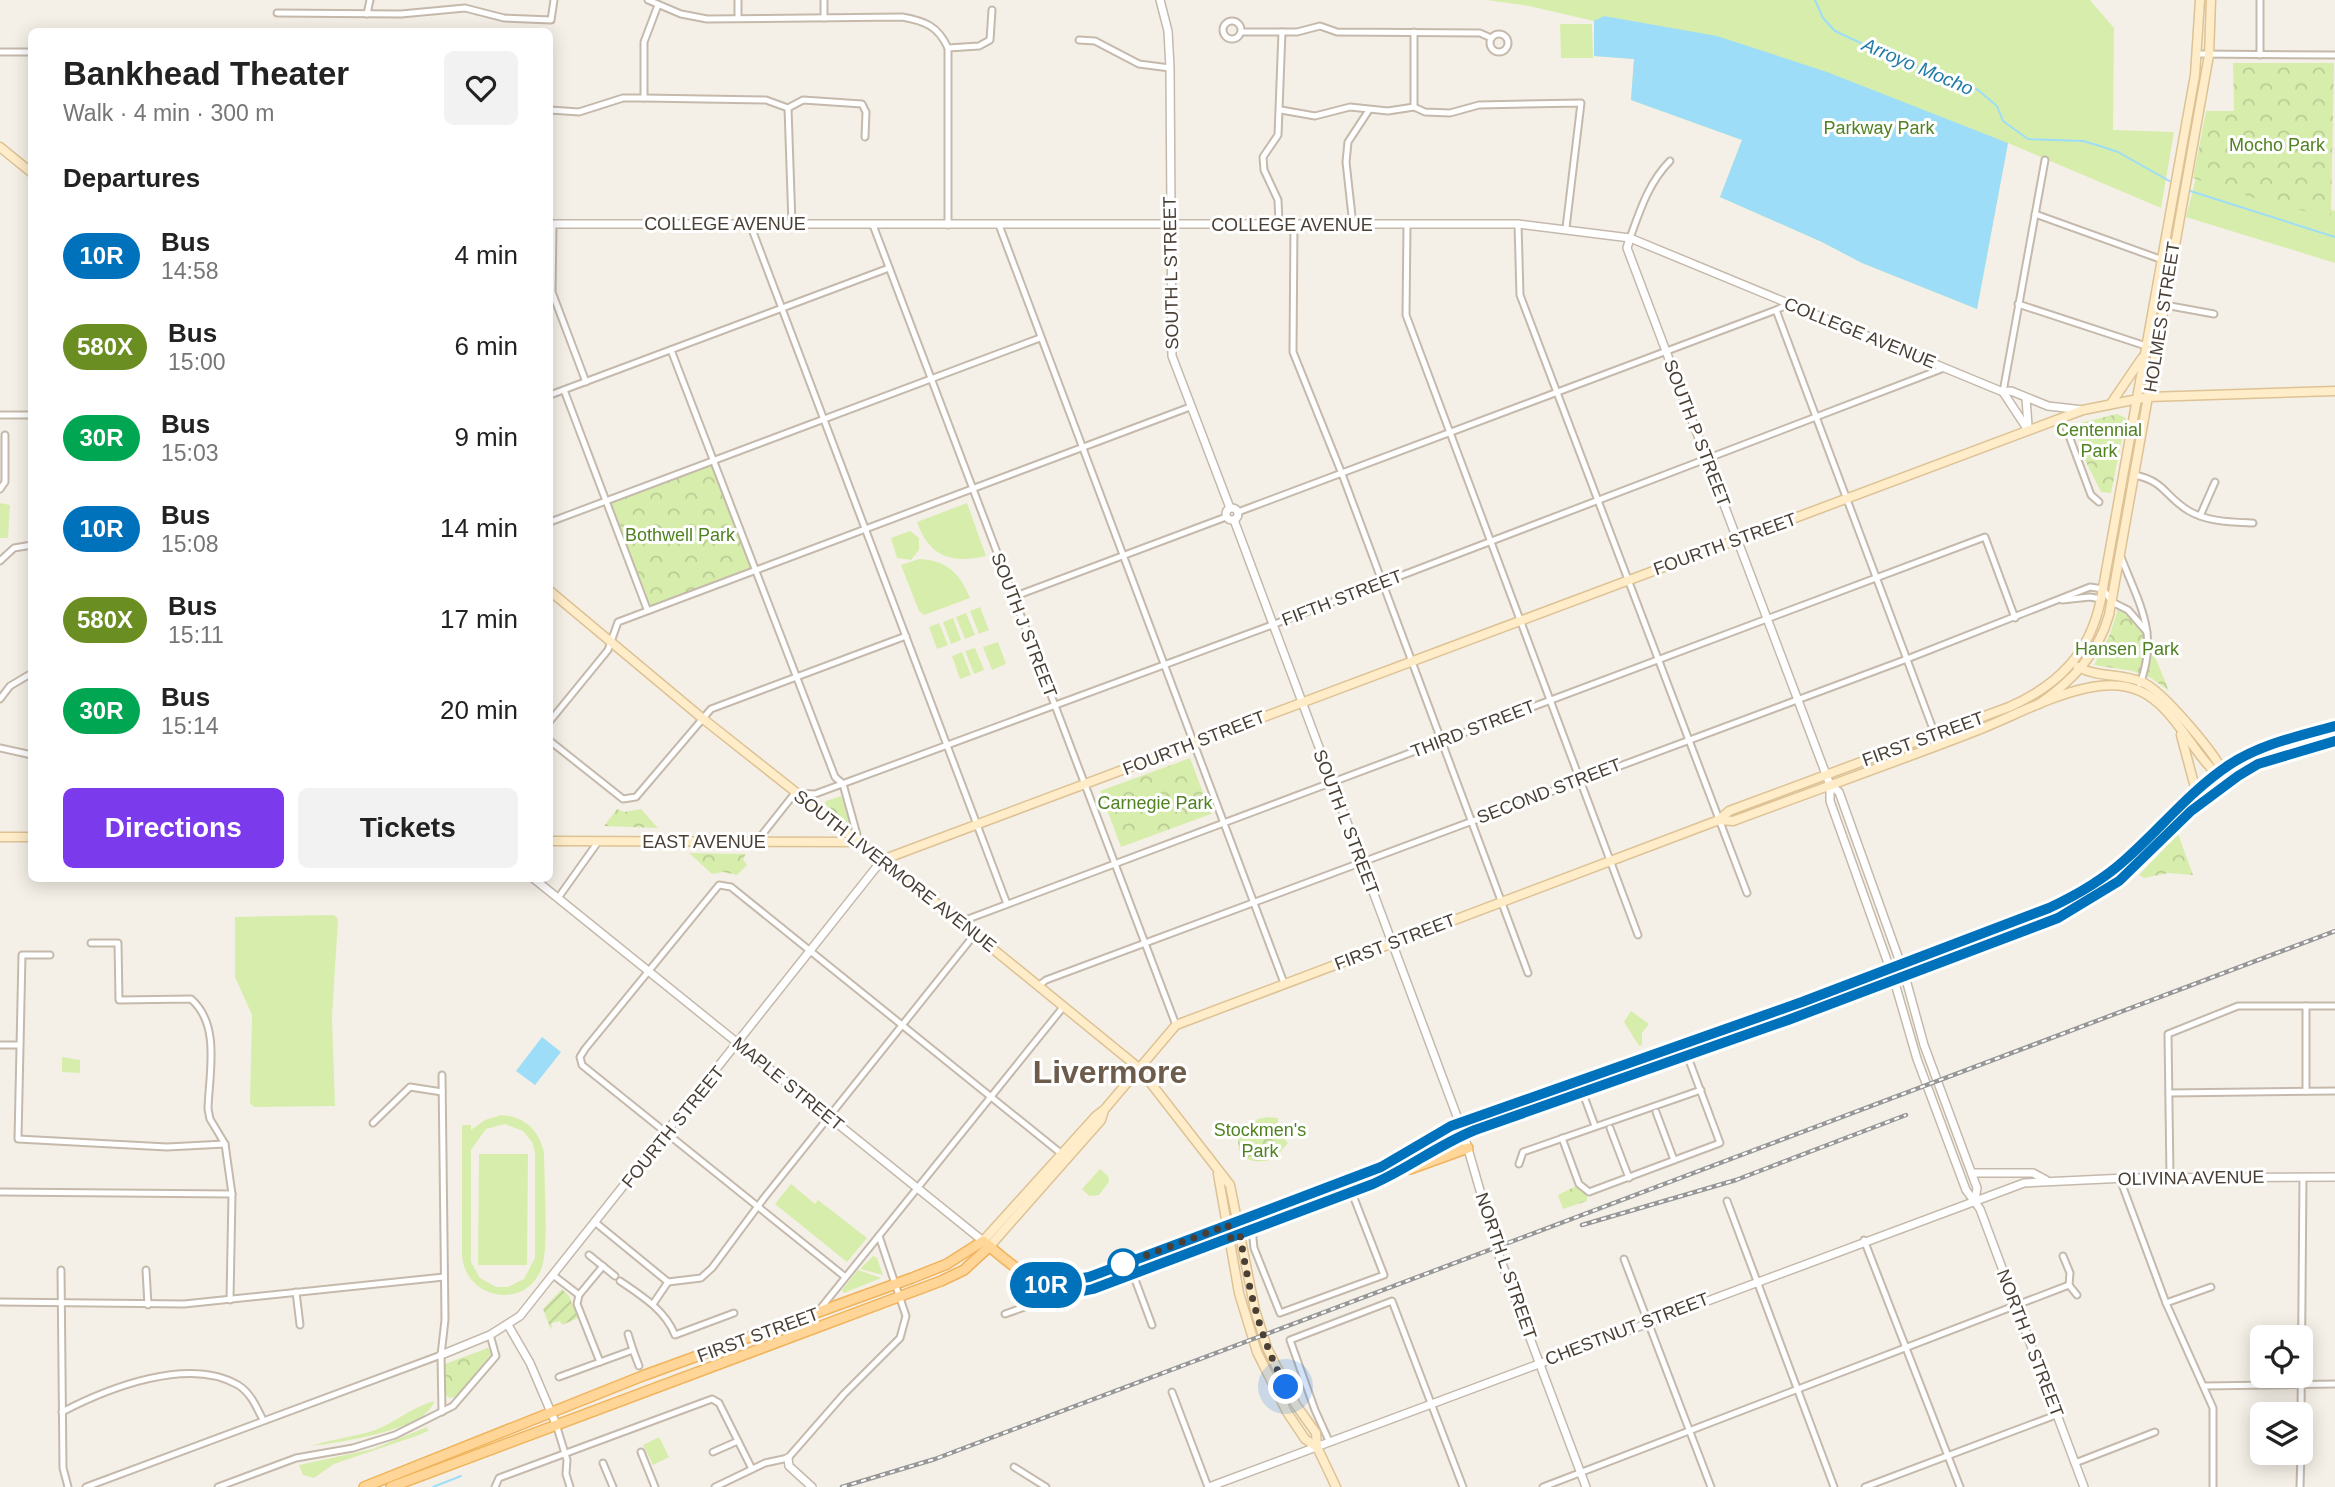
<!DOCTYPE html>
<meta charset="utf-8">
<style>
body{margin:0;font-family:Arial,sans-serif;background:#f2f2f2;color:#222;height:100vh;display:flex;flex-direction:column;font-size:26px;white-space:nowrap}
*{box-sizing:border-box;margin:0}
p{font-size:23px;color:#767676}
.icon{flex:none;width:38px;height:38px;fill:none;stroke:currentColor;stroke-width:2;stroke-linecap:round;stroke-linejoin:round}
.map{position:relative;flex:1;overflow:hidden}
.panel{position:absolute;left:28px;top:28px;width:525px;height:854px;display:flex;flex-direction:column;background:#fff;border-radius:10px;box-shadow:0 4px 18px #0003}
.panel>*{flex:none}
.badge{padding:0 14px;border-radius:23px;font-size:24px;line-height:46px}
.controls{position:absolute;left:2250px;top:1325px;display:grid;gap:14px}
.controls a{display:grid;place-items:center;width:63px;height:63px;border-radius:10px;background:#fff;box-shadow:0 4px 18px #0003;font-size:35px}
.you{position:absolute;width:35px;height:35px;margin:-18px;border:5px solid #fff;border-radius:50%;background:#1a73e8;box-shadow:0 0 0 10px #1a73e833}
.map>.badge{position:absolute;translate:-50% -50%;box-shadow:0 0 0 4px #fff}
h2{padding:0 35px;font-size:26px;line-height:63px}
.round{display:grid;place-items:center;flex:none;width:74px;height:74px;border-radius:10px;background:#f2f2f2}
.headline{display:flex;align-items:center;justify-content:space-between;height:119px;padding:0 35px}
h1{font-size:33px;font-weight:800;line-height:52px}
.primary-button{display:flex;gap:14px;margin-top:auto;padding:14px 35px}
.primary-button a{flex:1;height:80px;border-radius:10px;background:#7c3aed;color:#fff;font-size:28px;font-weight:800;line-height:80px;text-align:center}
.primary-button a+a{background:#f2f2f2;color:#222}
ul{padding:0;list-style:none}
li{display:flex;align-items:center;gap:21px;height:91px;padding:0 35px}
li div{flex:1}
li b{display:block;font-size:26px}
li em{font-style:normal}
li .badge{min-width:77px;font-weight:700;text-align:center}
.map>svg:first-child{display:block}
.grass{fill:#d7edac;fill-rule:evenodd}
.forest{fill:url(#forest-crowns)}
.garden{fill:url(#garden-furrows)}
.water{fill:#9eddf8}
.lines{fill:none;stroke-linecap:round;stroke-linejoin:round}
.stream{stroke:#9eddf8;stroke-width:2}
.minor-casing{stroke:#c5b9ac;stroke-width:9}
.tertiary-casing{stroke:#c5b9ac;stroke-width:10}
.secondary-casing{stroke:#ddc295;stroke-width:11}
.primary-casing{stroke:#f0b35b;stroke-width:12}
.minor{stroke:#fff;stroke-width:5}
.tertiary{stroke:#fff;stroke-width:7}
.secondary{stroke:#ffecc8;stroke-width:8}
.primary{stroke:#ffd697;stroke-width:9}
.rail-casing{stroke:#979797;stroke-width:4.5}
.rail{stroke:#fff;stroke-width:2;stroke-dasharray:5;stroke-linecap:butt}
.line-casing{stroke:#fff;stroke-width:16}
.line{stroke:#0072bc;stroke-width:10}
.walk{stroke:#493f35;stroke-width:7;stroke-dasharray:0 12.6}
.stop-dot{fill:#fff;stroke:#0072bc;stroke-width:3.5}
.labels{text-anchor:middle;stroke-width:6;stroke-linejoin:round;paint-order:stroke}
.park-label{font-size:18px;fill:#508222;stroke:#fff}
.street-label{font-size:18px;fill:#493f35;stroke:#fff}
.water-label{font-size:19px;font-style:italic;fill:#207ca7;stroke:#fff}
.town-label{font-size:32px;font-weight:bold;fill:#6d5c4b;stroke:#fff}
</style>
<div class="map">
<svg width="2335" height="1487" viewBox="0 0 2335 1487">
<defs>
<pattern id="forest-crowns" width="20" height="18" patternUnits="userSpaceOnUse" patternTransform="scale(1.75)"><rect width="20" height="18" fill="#d7edac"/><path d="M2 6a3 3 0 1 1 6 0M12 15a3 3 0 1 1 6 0" fill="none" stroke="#bacc95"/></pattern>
<pattern id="garden-furrows" width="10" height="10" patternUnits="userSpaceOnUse" patternTransform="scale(1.75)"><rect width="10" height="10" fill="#d7edac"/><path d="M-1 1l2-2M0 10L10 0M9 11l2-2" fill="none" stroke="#bacc95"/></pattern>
</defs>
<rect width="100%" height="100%" fill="#f5f0e7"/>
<g class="grass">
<path d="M1487,0H2090L2114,28L2113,130L2174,132L2161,208L2008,143L1977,309L1862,263L1822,242L1720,197L1742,140L1631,100L1634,59L1594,56V21L1529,6Z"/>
<path d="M1560,24H1592L1593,58H1561Z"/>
<path d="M2198,169L2335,211V263L2186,217Z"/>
<path d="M0,503L10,505L8,538H0Z"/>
<path d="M967,503L986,556C952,564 929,557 917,522Z"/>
<path d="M910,531L919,538V550L911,560L897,558L891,538Z"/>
<path d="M919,559C946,560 960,573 970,598L924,615L919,611L901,565Z"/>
<path d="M980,607L989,630L979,634L970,611Z"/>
<path d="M966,613L975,635L965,639L956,617Z"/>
<path d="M953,618L961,640L951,644L943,622Z"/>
<path d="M939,623L948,645L937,649L929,627Z"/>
<path d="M998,642L1006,664L992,670L983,647Z"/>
<path d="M975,648L984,670L974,674L965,651Z"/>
<path d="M962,652L971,675L960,679L952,656Z"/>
<path d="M334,915L338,919L332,1017L335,1106L254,1107L250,1103L252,1015L235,977V917Z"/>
<path d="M1631,1011L1649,1024L1642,1033V1045L1639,1046L1624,1022Z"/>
<path d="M62,1057L80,1060V1073L62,1072Z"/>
<path d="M501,1115C524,1116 539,1130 544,1152C544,1179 549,1245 542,1267C527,1311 466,1300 462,1256V1125H471V1130L485,1120ZM505,1124L523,1131L532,1142L535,1153V1258L524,1279L508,1287H496L480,1278L471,1262V1150L486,1129Z"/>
<path d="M479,1154H528L527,1265H478Z"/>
<path d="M1100,1169L1108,1176L1109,1182L1099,1195L1089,1196L1082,1189Z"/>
<path d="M791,1184L815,1204L818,1200L867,1238L847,1262L775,1204Z"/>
<path d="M873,1256L877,1258L883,1275L860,1269Z"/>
<path d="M858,1270L881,1278L844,1293L842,1290Z"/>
<path d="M434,1401C428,1430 337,1443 311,1446C332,1439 354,1437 375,1430C396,1422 412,1407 434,1401Z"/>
<path d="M427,1427L428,1431L419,1435L334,1464L314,1478L303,1475L299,1465L373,1449Z"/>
<path d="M659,1437L669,1457L653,1465L643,1445Z"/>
</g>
<g class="forest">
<path d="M2233,63H2334L2331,216L2278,206L2193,178L2206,111H2234Z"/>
<path d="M2117,414L2126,418L2111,493L2101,492L2084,458L2077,428L2080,423Z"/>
<path d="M713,461L755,570L647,609L606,501Z"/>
<path d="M2118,609C2142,616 2160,669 2169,691L2151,678L2133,671L2094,665L2110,634Z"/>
<path d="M1190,758L1211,814L1121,847L1100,791Z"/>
<path d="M841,796L852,824L850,825L825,804L826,801Z"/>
<path d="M617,809L624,812L641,809L658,828L604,826Z"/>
<path d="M2178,834L2193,875L2169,873L2144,878L2139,875Z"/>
<path d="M689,853L746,854L743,859L747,865L737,875L723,872L712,874Z"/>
<path d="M1268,1117L1278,1118V1132L1288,1143L1274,1159C1251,1166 1232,1158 1240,1132L1258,1119Z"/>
<path d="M1576,1186L1587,1195V1201L1563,1209L1558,1195Z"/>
<path d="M488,1348L492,1353L458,1396L450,1398L445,1395V1364Z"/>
</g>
<path class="garden" d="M562,1289L569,1296L578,1318L562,1325L560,1321L552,1323L551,1330L543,1309Z"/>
<g class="water">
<path d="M1604,16L1717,36L1827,72L2008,143L1977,309L1862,263L1822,242L1720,197L1742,140L1631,100L1634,59L1594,56V21Z"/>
<path d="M542,1037L561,1052L535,1085L516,1071Z"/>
</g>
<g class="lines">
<g class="stream">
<path d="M1815,0L1823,18L1835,31L1895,59L1978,90L1997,106L2003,121L2028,139L2083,141L2100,146L2118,152L2173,183"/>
<path d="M2187,190L2335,237"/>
<path d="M433,1487L461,1476"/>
</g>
<defs>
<g id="minor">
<path d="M648,0L681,14L707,19L902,17C925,21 938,26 948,48V225"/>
<path d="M738,0V18"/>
<path d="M824,0V18"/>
<path d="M2260,0V55"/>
<path d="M277,13L401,14L465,8L504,18L551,20L554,0"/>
<path d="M367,14L370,0"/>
<circle cx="1232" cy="30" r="9"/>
<path d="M1242,32H1297L1320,26L1337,32L1480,33L1491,38"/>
<circle cx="1499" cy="43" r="9"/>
<path d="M1079,40L1095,41L1139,64L1170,68"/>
<path d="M948,48L979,46L990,40L992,10"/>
<path d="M0,52H32"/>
<path d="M2198,54L2335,55"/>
<path d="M644,98V42L658,5"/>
<path d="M1414,107V32"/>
<path d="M788,108L792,224"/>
<path d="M788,108L803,100L862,104L866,112L865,137"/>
<path d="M550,110L579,112L623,98H644L766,100L788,108"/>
<path d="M1281,110L1315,116L1350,107L1388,111L1414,107L1425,112L1450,113L1479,105L1581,103L1566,228"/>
<path d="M2035,214L2171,263"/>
<path d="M553,224L552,292L586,382"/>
<path d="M750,224L1007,904"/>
<path d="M1279,224L1278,200L1264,170L1263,157L1278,135L1282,32"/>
<path d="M1518,224L1520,295L1747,893"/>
<path d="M873,225L1176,1025"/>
<path d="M999,225L1284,983"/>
<path d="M1294,225L1293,352L1342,474L1528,973"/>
<path d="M1353,225L1346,162L1348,142L1369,110"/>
<path d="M1407,226L1406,315L1638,935"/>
<path d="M1630,238C1640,210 1649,182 1670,161"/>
<path d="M2154,303L2214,314"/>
<path d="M1789,304L1776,310L1939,745"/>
<path d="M2018,304L2146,346"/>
<path d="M671,350L835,777L843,784L859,842"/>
<path d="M564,390L647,609"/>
<path d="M2003,392L2045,160"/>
<path d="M550,395L889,268"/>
<path d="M0,415H32"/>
<path d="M2062,417L2091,495L2099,502"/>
<path d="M2135,475C2166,482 2164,496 2189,511C2208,522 2231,522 2253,523"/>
<path d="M0,489L5,482V435"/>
<path d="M1238,512L1776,310"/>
<path d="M2200,516L2215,482"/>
<path d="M550,522L1040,338"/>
<path d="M2121,557C2139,604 2159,633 2140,684"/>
<path d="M0,561L14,548L32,545"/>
<path d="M1013,597L1226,517"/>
<path d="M2062,600L2090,597L2101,599"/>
<path d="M0,699L10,686L32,673"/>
<path d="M550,721L608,650L618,622L1190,407"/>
<path d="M550,741L623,799L636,797L711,709L906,636"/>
<path d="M0,748L32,755"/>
<path d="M757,841L795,793L815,794L1272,625L1944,368"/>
<path d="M558,898L598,842"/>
<path d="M960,922L1985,537L2015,618"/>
<path d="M91,943H118L119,1000L191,999C221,1025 209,1073 208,1109L210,1119L225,1144"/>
<path d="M50,955H22L18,1139L167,1147L225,1144L232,1194L230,1300"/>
<path d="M1038,986L1046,980L1907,659L2090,587L2103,589L2112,602L2128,610L2147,632"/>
<path d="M2306,1006V1091"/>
<path d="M0,1045H18"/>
<path d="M442,1075L445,1320L441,1355L442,1412"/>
<path d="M1578,1080L1595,1126"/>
<path d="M2169,1093L2335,1091"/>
<path d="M1656,1112L1674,1160"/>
<path d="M373,1123L410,1087L442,1092"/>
<path d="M1610,1128L1629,1178"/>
<path d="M1562,1138L1579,1184L1589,1192L1720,1143L1683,1044"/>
<path d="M1519,1164L1523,1152L1701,1090"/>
<path d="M2170,1178L2168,1034L2238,1006H2335"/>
<path d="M2120,1179L2166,1303L2213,1408V1487"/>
<path d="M0,1192L232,1194"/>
<path d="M1727,1201L1834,1487"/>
<path d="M596,1223L668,1282"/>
<path d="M1252,1229L1254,1248L1280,1313L1384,1275L1347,1180"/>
<path d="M1864,1240L1960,1487"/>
<path d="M589,1255L615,1276"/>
<path d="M2063,1256L2070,1273L2069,1285L2077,1295"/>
<path d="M1624,1259L1711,1487"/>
<path d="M61,1270L63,1468L68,1487"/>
<path d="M146,1270L148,1305"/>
<path d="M1133,1274L1152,1325"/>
<path d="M553,1275L579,1295L603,1266"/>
<path d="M844,1276L582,1065L580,1057L585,1049L719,885L731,887L1063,1155"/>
<path d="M620,1281C642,1296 665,1310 675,1335L734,1313"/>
<path d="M668,1282L701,1278L712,1268L764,1198L975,934"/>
<path d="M296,1292L300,1325"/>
<path d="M579,1295L577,1304L600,1362L633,1350L628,1334"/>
<path d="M0,1302L184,1304L444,1277"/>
<path d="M2166,1303L2211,1287"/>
<path d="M653,1304L668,1282"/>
<path d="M1027,1306L1029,1278"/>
<path d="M820,1309L1064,1006"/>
<path d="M1005,1314L1036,1303L1046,1284"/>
<path d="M633,1350L639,1366"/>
<path d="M559,1377L600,1362"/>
<path d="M2204,1386L2335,1384"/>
<path d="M1172,1392L1208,1487"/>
<path d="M62,1412C108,1388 189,1356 238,1385C251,1393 257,1408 263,1420"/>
<path d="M2301,1414L2303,1177"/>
<path d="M556,1424L567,1460L566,1474L570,1487"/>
<path d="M1329,1441L1315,1410L1290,1340L1392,1301L1463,1487"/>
<path d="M641,1452L655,1487"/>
<path d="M713,1452L738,1441"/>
<path d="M603,1463L613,1487"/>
<path d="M2075,1463L2155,1432"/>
<path d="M1014,1467L1046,1487"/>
<path d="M86,1487L441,1355"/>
<path d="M218,1487L296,1458L353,1448L395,1435L453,1406L496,1356L490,1335"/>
<path d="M495,1487L499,1478L712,1399L719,1403L752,1469"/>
<path d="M715,1487L765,1463L788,1458L844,1394L900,1338L906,1316L879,1236"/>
<path d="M1543,1487L2069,1285"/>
<path d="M1865,1487L2056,1415"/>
<path d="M2300,1487L2301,1452"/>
</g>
<g id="tertiary">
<path d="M1160,0L1168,31L1170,68L1172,356L1230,508"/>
<path d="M550,224H1518L1630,238L2003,392L2011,391L2048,406L2083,410"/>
<path d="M1630,238L1627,248L1830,785V801L1894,980L1917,1059L1966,1190L1980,1209L2084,1487"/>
<path d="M2003,392L2028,430"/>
<path d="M2026,398L2028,426"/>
<circle cx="1232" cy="514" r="6"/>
<path d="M1234,520L1464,1135L1498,1253L1586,1487"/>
<path d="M1830,785L1839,792L1905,976L1924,1045L1977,1188L1975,1200"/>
<path d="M533,878L983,1241"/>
<path d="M1972,1173H2033L2046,1180"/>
<path d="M508,1325L530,1363L556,1424"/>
<path d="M441,1355L490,1335L520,1316L882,860"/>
<path d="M788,1458L789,1466L812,1487"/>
<path d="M1209,1487L2024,1183L2126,1178L2335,1177"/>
</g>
<g id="secondary">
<path d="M0,147L32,173"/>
<path d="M2112,402L2142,358"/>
<path d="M550,591L702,718L960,922L1139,1068L1230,1185L1255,1310L1267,1348L1296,1405L1316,1433L1317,1447L1336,1487"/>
<path d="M2078,667C2099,678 2120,673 2142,682C2162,690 2217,755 2225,776"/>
<path d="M2039,704C2072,681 2098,654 2109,615L2209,55L2211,0"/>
<path d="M2181,735L2196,791"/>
<path d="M1719,820L1733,821C1811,792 1890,764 1968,734C2009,719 2049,695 2092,687C2108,684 2126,685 2140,691C2176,707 2194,759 2227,783"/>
<path d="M0,837H32"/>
<path d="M550,841L859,842"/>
<path d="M882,860L2083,410L2148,397L2335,391"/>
<path d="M1218,1174L1239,1293L1257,1352L1287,1412L1305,1439L1317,1447"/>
<path d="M983,1241L1096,1116L1104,1110L1176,1025L1719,820L1729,811L2009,707C2059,685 2090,653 2101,599L2195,75L2200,0"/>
<path d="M990,1246L1101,1120L1104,1110"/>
</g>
<g id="primary">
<path d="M1410,1169L1468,1148"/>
<path d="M1046,1284L1089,1277L1191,1239L1381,1167L1451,1126L1763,1016L2049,908L2111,872L2182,803L2231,764L2255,750L2335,726"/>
<path d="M364,1487L645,1375L912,1278L947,1264L983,1241C1011,1264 1042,1295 1080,1292L1373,1184C1410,1169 1437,1145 1475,1131L1788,1020L2058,918L2119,881L2191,811L2238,776L2258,764L2335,741"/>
<path d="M391,1487L941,1281L964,1270L990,1246"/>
</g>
</defs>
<use href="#minor" class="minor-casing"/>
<use href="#tertiary" class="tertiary-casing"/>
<use href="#secondary" class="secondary-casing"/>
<use href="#primary" class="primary-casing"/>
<use href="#minor" class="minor"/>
<use href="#tertiary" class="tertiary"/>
<use href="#secondary" class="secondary"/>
<use href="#primary" class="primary"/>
<defs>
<g id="rail">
<path d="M1582,1225L1736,1180L1906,1115"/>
<path d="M842,1487L935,1459L2335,931"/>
</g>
</defs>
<use href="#rail" class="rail-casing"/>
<use href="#rail" class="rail"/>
</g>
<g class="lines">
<defs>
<path id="line" d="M2335,726C2299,736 2261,744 2229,765C2190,791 2161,828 2126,859C2103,880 2077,895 2049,908L1802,1002L1451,1126L1381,1167L1191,1239L1089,1277L1046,1284C1060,1296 1076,1293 1093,1289L1373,1184C1409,1168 1438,1145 1475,1130L1788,1020L2058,918L2119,881L2191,811L2238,776L2258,764L2335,741"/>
</defs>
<use href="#line" class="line-casing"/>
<use href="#line" class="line"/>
<path class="walk" d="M1123,1264L1228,1225L1230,1238L1240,1234C1248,1287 1260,1339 1286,1387"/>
</g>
<circle class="stop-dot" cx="1123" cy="1264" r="14"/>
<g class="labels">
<g class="park-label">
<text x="1879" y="134">Parkway Park</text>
<text x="2277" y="151">Mocho Park</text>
<text x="2099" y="436">Centennial<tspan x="2099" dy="21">Park</tspan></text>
<text x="680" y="541">Bothwell Park</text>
<text x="2127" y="655">Hansen Park</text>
<text x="1155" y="809">Carnegie Park</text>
<text x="1260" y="1136">Stockmen's<tspan x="1260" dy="21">Park</tspan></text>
</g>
<g class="street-label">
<text x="725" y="230">COLLEGE AVENUE</text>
<text x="1292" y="231">COLLEGE AVENUE</text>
<text transform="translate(1171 273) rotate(-91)" y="6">SOUTH L STREET</text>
<text transform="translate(2162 317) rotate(-81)" y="6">HOLMES STREET</text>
<text transform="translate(1860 333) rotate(22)" y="6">COLLEGE AVENUE</text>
<text transform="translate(1697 433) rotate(69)" y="6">SOUTH P STREET</text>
<text transform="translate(1725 544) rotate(-20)" y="6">FOURTH STREET</text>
<text transform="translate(1342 598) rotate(-21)" y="6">FIFTH STREET</text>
<text transform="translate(1024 625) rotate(69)" y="6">SOUTH J STREET</text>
<text transform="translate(1473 729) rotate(-21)" y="6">THIRD STREET</text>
<text transform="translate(1923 739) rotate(-20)" y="6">FIRST STREET</text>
<text transform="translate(1194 743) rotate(-21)" y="6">FOURTH STREET</text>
<text transform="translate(1549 791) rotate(-21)" y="6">SECOND STREET</text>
<text transform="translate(1346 822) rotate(69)" y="6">SOUTH L STREET</text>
<text x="704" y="848">EAST AVENUE</text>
<text transform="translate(895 871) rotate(38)" y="6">SOUTH LIVERMORE AVENUE</text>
<text transform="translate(1395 942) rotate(-21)" y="6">FIRST STREET</text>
<text transform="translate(788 1084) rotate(39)" y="6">MAPLE STREET</text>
<text transform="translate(673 1127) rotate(-51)" y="6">FOURTH STREET</text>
<text transform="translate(2191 1178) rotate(-1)" y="6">OLIVINA AVENUE</text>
<text transform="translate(1506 1266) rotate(71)" y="6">NORTH L STREET</text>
<text transform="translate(1627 1329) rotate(-21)" y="6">CHESTNUT STREET</text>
<text transform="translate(758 1335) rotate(-20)" y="6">FIRST STREET</text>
<text transform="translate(2030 1343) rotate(69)" y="6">NORTH P STREET</text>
</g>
<g class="water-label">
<text transform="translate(1918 66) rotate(23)" y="7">Arroyo Mocho</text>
</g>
<g class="town-label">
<text x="1110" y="1083">Livermore</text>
</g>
</g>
</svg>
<div class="controls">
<a><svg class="icon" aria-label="locate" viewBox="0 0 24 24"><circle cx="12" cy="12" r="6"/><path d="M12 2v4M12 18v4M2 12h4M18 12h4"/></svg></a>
<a><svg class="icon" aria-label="layers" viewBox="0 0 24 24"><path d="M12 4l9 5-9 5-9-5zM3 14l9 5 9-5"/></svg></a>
</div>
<div class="you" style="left:1286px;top:1387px"></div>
<b class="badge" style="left:1046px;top:1285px;background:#0072bc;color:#fff">10R</b>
<section class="panel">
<div class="headline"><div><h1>Bankhead Theater</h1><p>Walk · 4 min · 300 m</p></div><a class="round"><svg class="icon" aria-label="heart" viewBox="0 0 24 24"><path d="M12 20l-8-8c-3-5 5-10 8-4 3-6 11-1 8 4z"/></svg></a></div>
<h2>Departures</h2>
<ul>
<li><span class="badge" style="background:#0072bc;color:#fff">10R</span><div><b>Bus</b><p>14:58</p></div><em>4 min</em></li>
<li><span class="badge" style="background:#6b8e23;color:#fff">580X</span><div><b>Bus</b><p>15:00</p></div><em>6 min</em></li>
<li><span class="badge" style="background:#00a651;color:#fff">30R</span><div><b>Bus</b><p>15:03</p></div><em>9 min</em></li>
<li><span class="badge" style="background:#0072bc;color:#fff">10R</span><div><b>Bus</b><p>15:08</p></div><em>14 min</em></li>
<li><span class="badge" style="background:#6b8e23;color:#fff">580X</span><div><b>Bus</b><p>15:11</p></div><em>17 min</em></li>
<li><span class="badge" style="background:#00a651;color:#fff">30R</span><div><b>Bus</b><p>15:14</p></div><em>20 min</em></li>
</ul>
<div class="primary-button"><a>Directions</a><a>Tickets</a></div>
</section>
</div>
